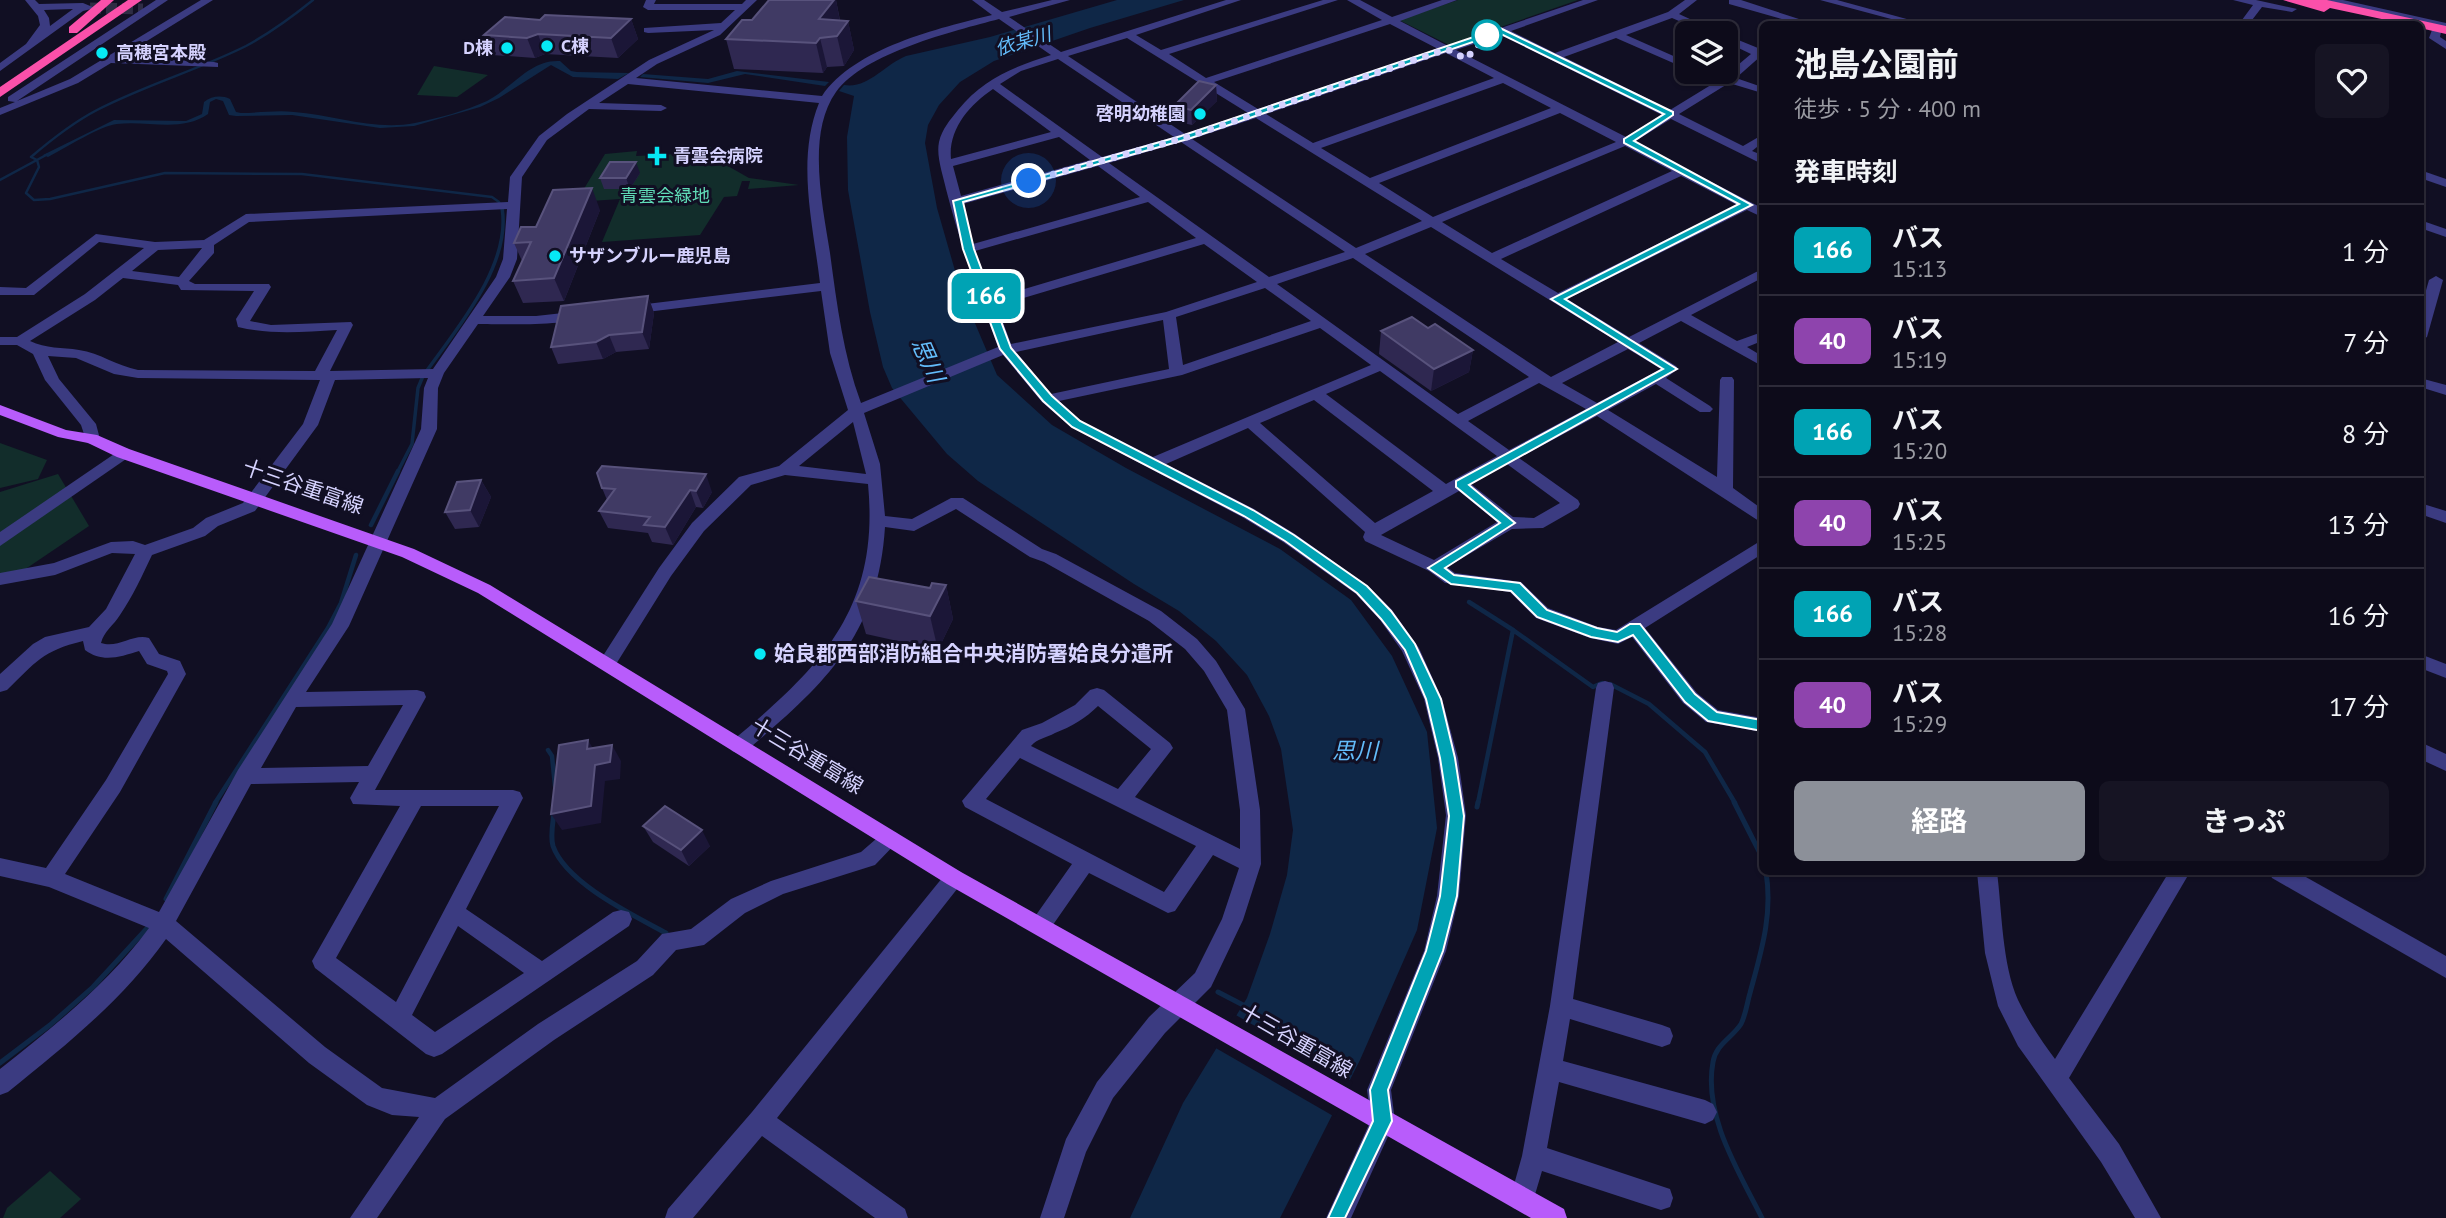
<!DOCTYPE html>
<html lang="ja">
<meta charset="utf-8">
<style>
body{margin:0;font-family:"PT Sans","Noto Sans JP",sans-serif;background:#161423;color:#f1f3f6;height:100vh;display:flex;flex-direction:column;font-size:26px;white-space:nowrap}
*{box-sizing:border-box;margin:0}
p{font-size:23px;color:#9a9ba2}
.icon{flex:none;width:38px;height:38px;fill:none;stroke:currentColor;stroke-width:2;stroke-linecap:round;stroke-linejoin:round}
.map{position:relative;flex:1;overflow:hidden}
.details{position:absolute;left:1759px;top:21px;width:665px;height:854px;display:flex;flex-direction:column;background:#0d0b1a;border-radius:10px;box-shadow:0 2px 5px #0004,0 0 0 2px #2d2b39}
.details>*{flex:none}
.badge{padding:0 14px;border-radius:10px;font-size:24px;line-height:46px}
.buttons{position:absolute;left:1675px;top:21px;display:grid;gap:14px}
.buttons a{display:grid;place-items:center;width:63px;height:63px;border-radius:10px;background:#0d0b1a;box-shadow:0 2px 5px #0004,0 0 0 2px #2d2b39;font-size:35px}
.you{position:absolute;width:35px;height:35px;margin:-18px;border:5px solid #fff;border-radius:50%;background:#1a73e8;box-shadow:0 0 0 10px #1a73e833}
.map>.badge{position:absolute;translate:-50% -50%;box-shadow:0 0 0 4px #fff}
h2{padding:0 35px;font-size:26px;line-height:63px}
.round{display:grid;place-items:center;flex:none;width:74px;height:74px;border-radius:10px;background:#161423}
.head{display:flex;align-items:center;justify-content:space-between;height:119px;padding:0 35px}
h1{font-size:33px;font-weight:700;line-height:52px}
.action{display:flex;gap:14px;margin-top:auto;padding:14px 35px}
.action a{flex:1;height:80px;border-radius:10px;background:#8c9099;color:#fff;font-size:28px;font-weight:700;line-height:80px;text-align:center}
.action a+a{background:#161423;color:#f1f3f6}
ul{padding:0;list-style:none}
li{display:flex;align-items:center;gap:21px;height:91px;padding:0 35px;border-top:2px solid #2d2b39}
li div{flex:1}
li b{display:block;font-size:26px}
li em{font-style:normal}
li .badge{min-width:77px;font-weight:700;text-align:center}
.map>svg:first-child{display:block}
.green{fill:#122d2b}
.water{fill:#0f2747}
.pier{fill:#110f23}
.lines{fill:none;stroke-linecap:round;stroke-linejoin:round}
.stream-far3{stroke:#0f2747;stroke-width:2.5}
.stream-far2{stroke:#0f2747;stroke-width:3.5}
.stream-far1{stroke:#0f2747;stroke-width:4.5}
.stream{stroke:#0f2747;stroke-width:5}
.minor-tunnel{stroke:#2e2c44;stroke-width:11;stroke-dasharray:11 5;stroke-linecap:butt}
.minor{fill:#3b3b81;fill-rule:evenodd}
.major{fill:#b85cfb;fill-rule:evenodd}
.highway{fill:#fb50aa;fill-rule:evenodd}
.wall{fill:#2f2851}
.shaded-wall{fill:#1b1637}
.building{fill:#403a64;stroke:#58527c;stroke-width:2}
.line{fill:#00a3b4;stroke:#fff;stroke-width:2}
.walk{stroke:#d5d2fe;stroke-width:7;stroke-dasharray:0 12.6}
.stop-dot{fill:#fff;stroke:#00a3b4;stroke-width:3.5}
.poi-dot{fill:#06e9f6;stroke:#110f23;stroke-width:2.5}
.labels{text-anchor:middle;stroke-width:6;stroke-linejoin:round;paint-order:stroke}
.far-poi-label{font-size:18px;font-weight:bold;fill:#d5d2fe;stroke:#110f23;text-anchor:start}
.far-park-label{font-size:18px;fill:#60dcb7;stroke:#110f23}
.far-water-label{font-size:19px;font-style:italic;fill:#63bcfb;stroke:#110f23}
.street-label{font-size:21px;fill:#d5d2fe;stroke:#110f23}
.poi-label{font-size:21px;font-weight:bold;fill:#d5d2fe;stroke:#110f23;text-anchor:start}
.water-label{font-size:23px;font-style:italic;fill:#63bcfb;stroke:#110f23}
</style>
<div class="map">
<svg width="2446" height="1218" viewBox="0 0 2446 1218">
<rect width="100%" height="100%" fill="#110f23"/>
<g class="green">
<path d="M1458,0H1578L1449,45L1399,20Z"/>
<path d="M434,66L488,75L457,97L417,95Z"/>
<path d="M711,147L705,162L719,161L749,178L799,185L748,189L750,181H742L737,196L724,197L700,235L602,242L620,199L576,202L605,154L637,151L636,156L678,154L680,149Z"/>
<path d="M0,443L47,460L38,479L0,488Z"/>
<path d="M58,474L89,526L24,570L0,574V492Z"/>
<path d="M50,1171L81,1199L60,1218H3L7,1208Z"/>
</g>
<g class="water">
<path d="M1117,0H1184L1090,28L994,61L960,82L939,105L928,125L925,143L937,208L960,288L997,375L1052,425L1126,468L1280,549L1351,600L1392,656L1427,732L1437,828L1417,930L1360,1060L1280,1218H1130L1183,1103L1247,998L1270,934L1287,875L1293,830L1281,749L1269,716L1247,675L1216,641L1179,611L1134,584L978,481L947,454L892,388L883,367L870,312L848,190L847,137L854,96L839,91L844,85C868,89 884,65 906,56L990,37Z"/>
<path d="M560,61L571,71L577,72L629,73L618,79L573,77L551,65L499,98L480,107L414,126L380,128L292,115L236,116L229,115L223,101L216,99L210,102L208,114C181,133 147,120 117,124C101,125 64,149 48,157L43,155L114,120L186,121L202,114L204,102C212,96 221,95 230,99L236,112L241,113C258,113 277,110 294,112C334,115 375,131 415,123C439,118 465,111 487,101C511,89 530,59 560,61Z"/>
<path d="M737,71L829,82L825,86L745,74L708,83L640,77L643,74L708,79Z"/>
</g>
<path class="pier" d="M1234,1014L1353,1082L1335,1117L1214,1047Z"/>
<g class="lines">
<g class="stream-far3">
<path d="M313,0C292,17 270,33 246,46C198,70 145,85 97,110C72,123 52,139 31,157L37,160L39,167L26,193L34,200L50,199L165,173L302,174L492,197L499,202L503,210"/>
<path d="M0,180L48,154"/>
</g>
<path class="stream-far2" d="M397,473L412,444L418,388L423,376C454,332 512,266 502,208"/>
<g class="stream-far1">
<path d="M371,525L398,471"/>
<path d="M1469,602L1513,630"/>
<path d="M1610,684L1649,704L1705,752L1735,803"/>
<path d="M548,750L552,756L555,786"/>
<path d="M215,803L328,628L341,603L356,555"/>
<path d="M1478,803L1513,630L1593,687L1602,683"/>
</g>
<g class="stream">
<path d="M1734,802L1762,857"/>
<path d="M1477,807L1478,802"/>
<path d="M554,813C553,823 550,836 553,846C566,883 633,915 666,933"/>
<path d="M166,899L216,802"/>
<path d="M1218,992L1245,1006"/>
<path d="M0,1063L50,1025L93,987L151,924"/>
<path d="M1762,1218C1739,1172 1703,1116 1713,1062C1716,1044 1732,1038 1741,1024C1746,1014 1747,1003 1750,993C1761,952 1773,915 1766,872"/>
</g>
<path class="minor-tunnel" d="M90,8L143,9"/>
<g class="minor">
<path d="M25,0H35L39,4L83,3L95,8L83,11L0,71V63L26,44L40,25L38,16ZM73,9L50,26L49,18L44,10Z"/>
<path d="M156,0H168L17,101L70,79L201,0H213L121,57L214,62L218,63V67L111,63L78,83L0,115V108L15,102L8,101V97Z"/>
<path d="M646,0H656L654,4H742L746,0H757L720,35L657,64L636,78L822,96C854,48 939,28 992,15L972,0H984L1002,12L1052,0H1070L1009,17L1061,52L1226,0H1241L1136,35L1161,50L1323,0H1338L1169,54L1206,78L1382,20L1347,0H1360L1392,17L1442,0H1457L1400,21L1448,46L1583,0H1598L1511,31L1555,53L1668,12L1685,0H1697L1679,14L1720,33H1707L1672,18L1626,35L1687,62V69L1616,38L1564,57L1670,110L1719,80L1699,72L1726,75L1751,54L1726,42V35L1758,48L1762,47V55L1736,78L1762,87V93L1729,83L1679,114L1743,146L1762,135V143L1752,151L1762,155V164L1671,119L1634,142L1762,208V217L1747,210L1567,299L1629,337L1762,269V278L1691,315L1737,341L1762,332V341L1747,347L1762,356V366L1681,321L1639,343L1676,366L1678,369L1666,378L1710,406L1713,409L1710,412H1700L1656,384L1608,410L1717,477L1720,380L1722,377H1732L1734,380L1733,488L1762,509V523L1597,416L1519,458L1578,500L1580,504L1578,508L1543,528L1512,529L1447,567L1455,573L1521,582L1548,608L1598,627L1616,630L1762,540V554L1645,628L1697,693L1718,710L1762,718V732L1706,722L1683,703L1632,637L1618,644L1590,638L1536,618L1510,592L1445,583L1429,571L1365,541L1363,537L1365,532L1248,428L1166,464L1254,509L1295,534L1368,586L1392,610L1419,648L1442,699L1458,758L1466,815L1459,896L1446,951L1391,1090L1395,1121L1351,1218H1326L1371,1120L1367,1090L1424,951L1437,896L1446,815L1438,758L1424,699L1402,651L1380,620L1356,594L1283,542L1242,517L1071,427L1042,402L1003,355L864,413L880,464L885,516L912,519L951,498H963L1042,549L1056,554L1161,611L1197,639L1216,661L1245,709L1260,810L1261,864L1243,920L1211,987L1165,1033L1113,1098L1086,1152L1064,1218H1040L1066,1139L1097,1082L1149,1017L1195,973L1222,919L1239,868L1213,855L1175,911L1168,913L1089,873L1048,932L1040,935L1032,932L1029,925L1072,864L965,807L962,801L1022,730L1042,723L1075,705L1090,690L1097,688L1104,690L1170,743L1173,748L1135,797L1240,849V810L1227,710L1204,671L1185,649L1149,621L1044,562L1030,557L956,509L914,531L885,527C878,636 824,685 746,751L739,754L732,751L729,746L732,741C821,667 880,609 868,484L785,475L751,485L704,531L671,576L613,669H601L598,664L601,659L659,568L692,523L739,477L779,466L848,410L830,353L821,291L630,314L623,310L630,306L820,283C813,224 796,160 819,103L628,84L599,103L661,105L667,108L661,111L589,109L547,140L522,177L517,259L510,277L483,316H536L581,311L588,315C574,327 499,324 478,324L444,373L438,388L437,429L349,626L306,692L417,690L424,692L426,697L375,790H513L520,792L523,798L466,909L542,961L613,912L621,910L629,912L632,919L629,926L442,1054L434,1057L426,1054L315,968L312,961L400,806L353,804L350,798L359,782L251,784L176,921L325,1047L382,1088L435,1098L538,1024L637,961L662,934L691,929L731,899L771,881L861,852L883,833L890,830L897,833L900,839L875,865L783,894L745,913L704,945L676,950L653,975L554,1040L445,1119L377,1218H350L419,1117L392,1115L367,1105L309,1063L166,939C123,1000 66,1045 8,1092L0,1095V1069C54,1026 108,984 149,928L49,887L0,876V858L46,868L106,780L168,674L167,671L147,664L139,651C120,657 102,663 85,650L83,641C42,651 36,662 7,690L0,692V674L33,644L45,637L89,627L106,609L135,554L112,553L55,575L0,585V573L54,563L111,542L133,541L145,545L193,528L206,518L243,503L303,424L320,380L138,378L114,374L76,358L48,356L59,379L96,424L100,439L92,444L87,443L81,425L45,380L33,354L17,345H0V337H17L85,294L144,248L99,242L34,295H0V287L26,288L96,234L155,242L204,240L246,214L508,202L510,177L539,136L567,114L649,60L714,30L648,33L644,32V28L721,23L735,10H648L643,7ZM999,19L1051,55C1013,67 983,79 958,110C950,120 942,129 939,142C936,156 943,175 946,189C960,244 979,295 998,347L861,403C843,354 837,305 830,253C823,207 806,134 836,92C864,53 954,31 999,19ZM1390,24L1438,49L1258,109L1214,82ZM1501,35L1662,115L1626,137L1456,50ZM1127,38L1248,113L1185,134L1068,56ZM1446,53L1494,78L1313,143L1266,114ZM1058,59L1174,137L1102,157L1000,84L1021,71ZM1503,83L1551,108L1370,178L1321,148ZM993,89L1051,132L951,159C948,130 969,105 993,89ZM1560,113L1616,142L1433,217L1379,183ZM1256,118L1422,221L1356,248L1192,139ZM1059,137L1090,160L961,196L953,166ZM1181,142L1345,252L1269,277L1109,163ZM1625,146L1672,171L1492,253L1442,222ZM1098,166L1140,197L973,244L963,204ZM1681,176L1737,205L1558,293L1501,259ZM1148,202L1196,238L994,298L975,251ZM507,209L503,259L496,277L433,369L330,371L353,325L351,322L271,325L250,321L271,287L269,284H195L189,281L214,253V245L249,222ZM1431,227L1618,342L1551,377L1365,254ZM1204,244L1257,282L1166,312L1011,344L997,306ZM202,248L179,277L132,271L158,250ZM1353,258L1529,377L1458,414L1277,284ZM123,278L178,285L181,290L254,291L236,319L238,327C271,335 303,332 337,330L315,371L138,370C117,366 100,353 79,350C62,347 46,349 30,341L95,300ZM1265,288L1311,321L1183,365L1176,317ZM1163,320L1169,369L1051,394L1016,352ZM1320,328L1371,365L1153,457L1081,421L1059,401L1182,375ZM1628,349L1661,369L1597,403L1562,383ZM1380,371L1497,456L1446,484L1326,394ZM428,378L424,388L421,429L332,624L238,770L159,912L65,874L120,792L186,674L180,661L159,654L149,638C133,633 118,649 101,643C104,631 114,625 120,615C133,596 142,576 152,555L205,536L218,526L255,511L318,425L335,380ZM1539,383L1586,409L1509,450L1468,421ZM1314,400L1433,491L1375,523L1260,423ZM853,422L866,474L799,466ZM1507,464L1560,503L1534,518L1513,517L1471,484ZM1459,491L1497,522L1434,560L1381,535ZM403,705L368,766L261,768L296,707ZM1098,706L1151,749L1118,789L1031,746C1038,738 1046,738 1055,733C1071,727 1086,718 1098,706ZM1020,758L1196,846L1164,892L986,799ZM421,806H499L396,1002L336,958ZM458,926L524,973L435,1032L412,1015Z"/>
<path d="M1729,0H1741L1802,20L1798,24H1787L1789,21L1729,4Z"/>
<path d="M1820,0H1837L1925,24H1910Z"/>
<path d="M2233,0H2256L2297,9L2292,12L2262,7L2249,24H2239L2253,5Z"/>
<path d="M2325,0H2343L2446,23V29Z"/>
<path d="M2436,29L2441,32L2440,37L2446,41V49L2429,38L2432,30Z"/>
<path d="M2420,170L2446,179V187L2420,178Z"/>
<path d="M2420,220L2446,229V237L2420,228Z"/>
<path d="M2436,276L2443,280L2427,337L2420,341V311L2429,280Z"/>
<path d="M2420,378L2446,385V395L2420,387Z"/>
<path d="M123,448L129,449L131,453L129,457L0,546V532Z"/>
<path d="M2420,503L2446,511V523L2420,514Z"/>
<path d="M2420,654L2446,664V678L2420,668Z"/>
<path d="M1605,681L1612,683L1614,688L1573,999L1662,1025L1670,1028L1673,1036L1670,1044L1662,1047L1570,1019L1563,1061L1705,1100L1713,1104L1717,1112L1713,1120L1705,1124L1559,1082L1547,1148L1670,1189L1673,1198L1670,1207L1661,1210L1542,1171L1531,1208L1522,1211L1513,1208L1510,1199L1522,1156L1550,1006L1596,688L1598,683Z"/>
<path d="M2420,742L2446,754V771L2420,759Z"/>
<path d="M954,869L961,872L964,878L961,884L777,1118L905,1209L908,1218H875L762,1136L693,1218H665L668,1209L752,1112L947,872Z"/>
<path d="M1977,872H1997C2002,911 2002,964 2018,1000C2028,1021 2041,1040 2055,1059L2169,872H2190L2069,1078L2119,1144L2161,1218H2135L2101,1162L2018,1046L1998,1006L1985,953Z"/>
<path d="M2269,872H2297L2446,956V978L2272,878Z"/>
</g>
<path class="major" d="M0,405L66,430L97,435L129,449L414,549L490,585L961,872L1564,1209L1567,1218H1531L947,884L478,593L402,557L117,457L88,443L58,437L0,415Z"/>
<g class="highway">
<path d="M101,0H114L77,33H69V27Z"/>
<path d="M128,0H142L0,97V87Z"/>
<path d="M2283,0H2327L2446,26V34L2420,28V24H2405L2330,8L2324,12Z"/>
</g>
</g>
<g class="wall">
<path d="M836,0L840,20L848,21L854,50L844,66L827,67L823,73L734,69L726,39L752,20Z"/>
<path d="M631,19L638,39L618,58L545,54L535,58L492,55L484,35L540,20Z"/>
<path d="M1216,85L1217,101L1192,125L1174,121V106Z"/>
<path d="M640,173L630,189H604L600,178Z"/>
<path d="M600,210L564,301L523,303L513,281L522,261L514,243L536,227Z"/>
<path d="M648,296L654,313L649,349L616,352L603,359L558,364L551,347Z"/>
<path d="M1428,328L1473,350L1469,372L1431,391L1379,354L1381,331Z"/>
<path d="M597,473L712,492L703,508L696,507L673,545L652,542L648,533L608,528L599,511L607,500L602,488Z"/>
<path d="M481,480L491,497L479,527L455,529L445,512Z"/>
<path d="M946,585L953,619L938,650L866,634L856,601Z"/>
<path d="M643,826L710,846L689,866L653,842Z"/>
</g>
<g class="shaded-wall">
<path d="M834,0H836L841,27L819,19Z"/>
<path d="M631,19L638,39L618,58L611,38Z"/>
<path d="M848,21L854,50L844,66L837,36Z"/>
<path d="M538,34L545,54L535,58L527,38Z"/>
<path d="M820,38L827,67L823,73L816,43Z"/>
<path d="M1216,85L1217,101L1192,125L1191,110Z"/>
<path d="M636,162L640,173L630,189L626,178Z"/>
<path d="M592,188L600,210L564,301L554,278Z"/>
<path d="M648,296L654,313L649,349L642,332Z"/>
<path d="M609,335L616,352L603,359L596,342Z"/>
<path d="M1473,350L1469,372L1431,391L1434,369Z"/>
<path d="M706,474L712,492L703,508L696,491Z"/>
<path d="M481,480L491,497L479,527L470,510Z"/>
<path d="M690,490L696,507L673,545L665,527Z"/>
<path d="M946,585L953,619L938,650L930,616Z"/>
<path d="M588,740L598,757L612,745L621,761L620,779L605,781L601,823L562,830L551,814L587,749Z"/>
<path d="M702,830L710,846L689,866L681,850Z"/>
</g>
<g class="building">
<path d="M769,0H834L819,19L848,21L837,36L820,38L816,43L726,39L742,20H752Z"/>
<path d="M545,15L631,19L611,38L538,34L527,38L484,35L505,17L540,20Z"/>
<path d="M1199,81L1216,85L1191,110L1174,106Z"/>
<path d="M610,162H636L626,178H600Z"/>
<path d="M592,188L554,278L513,281L531,242L514,243L521,227H536L553,190Z"/>
<path d="M648,296L642,332L609,335L596,342L551,347L561,306Z"/>
<path d="M1412,317L1428,328L1435,324L1473,350L1434,369L1381,331Z"/>
<path d="M602,466L706,474L696,491L690,490L665,527L644,525L650,517L599,511L615,489L602,488L597,473Z"/>
<path d="M481,480L470,510L445,512L457,482Z"/>
<path d="M869,577L930,588L932,583L946,585L930,616L856,601Z"/>
<path d="M588,740L587,749L612,745L610,762L595,765L591,806L551,814L559,745Z"/>
<path d="M665,806L702,830L681,850L643,826Z"/>
</g>
<path class="line" d="M1500,28L1673,112V115L1634,141L1752,205L1565,299L1677,369L1469,485L1515,523L1445,568L1454,575L1520,583L1547,610L1597,628L1617,632L1630,624H1640L1695,694L1717,712L1767,721L1770,725L1767,729L1762,731L1708,721L1685,702L1633,635L1618,642L1591,637L1537,617L1511,591L1451,584L1428,568L1500,523L1456,487V481L1663,369L1551,299L1739,204L1624,143V139L1664,114L1499,33L1188,139L963,202L974,249L1011,348L1052,396L1080,421L1253,510L1294,535L1367,586L1391,611L1415,644L1441,699L1455,758L1464,816L1457,896L1443,951L1388,1090L1392,1121L1345,1218H1328L1373,1121L1370,1090L1426,951L1440,896L1449,816L1440,758L1426,699L1405,650L1381,619L1357,593L1285,541L1244,516L1072,427L1043,401L1000,349L963,249L953,201L1181,136Z"/>
<g class="lines">
<path class="walk" d="M1029,181L1184,138L1447,49L1466,59L1487,35"/>
</g>
<circle class="stop-dot" cx="1487" cy="35" r="14"/>
<g class="poi-dot">
<circle cx="547" cy="46" r="7"/>
<circle cx="507" cy="48" r="7"/>
<circle cx="102" cy="53" r="7"/>
<circle cx="1200" cy="114" r="7"/>
<path d="M653.5 145.5h7v7h7v7h-7v7h-7v-7h-7v-7h7z"/>
<circle cx="555" cy="256" r="7"/>
<circle cx="760" cy="654" r="7"/>
</g>
<g class="labels">
<g class="far-poi-label">
<text x="561" y="52">C棟</text>
<text x="493" y="54" text-anchor="end">D棟</text>
<text x="116" y="59">高穂宮本殿</text>
<text x="1186" y="120" text-anchor="end">啓明幼稚園</text>
<text x="673" y="162">青雲会病院</text>
<text x="569" y="262">サザンブルー鹿児島</text>
</g>
<g class="far-park-label">
<text x="665" y="202">青雲会緑地</text>
</g>
<g class="far-water-label">
<text transform="translate(1023 41) rotate(-16)" y="7">依某川</text>
</g>
<g class="street-label">
<text transform="translate(303 487) rotate(19)" y="7">十三谷重富線</text>
<text transform="translate(807 756) rotate(31)" y="7">十三谷重富線</text>
<text transform="translate(1296 1041) rotate(30)" y="7">十三谷重富線</text>
</g>
<g class="poi-label">
<text x="774" y="661">姶良郡西部消防組合中央消防署姶良分遣所</text>
</g>
<g class="water-label">
<text transform="translate(928 360) rotate(66)" y="8">思川</text>
<text x="1355" y="759">思川</text>
</g>
</g>
</svg>
<div class="buttons">
<a><svg class="icon" aria-label="layers" viewBox="0 0 24 24"><path d="M12 4l9 5-9 5-9-5zM3 14l9 5 9-5"/></svg></a>
</div>
<div class="you" style="left:1029px;top:181px"></div>
<b class="badge" style="left:986px;top:296px;background:#00a3b4;color:#fff">166</b>
<section class="details">
<div class="head"><div><h1>池島公園前</h1><p>徒歩 · 5 分 · 400 m</p></div><a class="round"><svg class="icon" aria-label="heart" viewBox="0 0 24 24"><path d="M12 20l-8-8c-3-5 5-10 8-4 3-6 11-1 8 4z"/></svg></a></div>
<h2>発車時刻</h2>
<ul>
<li><span class="badge" style="background:#00a3b4;color:#fff">166</span><div><b>バス</b><p>15:13</p></div><em>1 分</em></li>
<li><span class="badge" style="background:#8e44ad;color:#fff">40</span><div><b>バス</b><p>15:19</p></div><em>7 分</em></li>
<li><span class="badge" style="background:#00a3b4;color:#fff">166</span><div><b>バス</b><p>15:20</p></div><em>8 分</em></li>
<li><span class="badge" style="background:#8e44ad;color:#fff">40</span><div><b>バス</b><p>15:25</p></div><em>13 分</em></li>
<li><span class="badge" style="background:#00a3b4;color:#fff">166</span><div><b>バス</b><p>15:28</p></div><em>16 分</em></li>
<li><span class="badge" style="background:#8e44ad;color:#fff">40</span><div><b>バス</b><p>15:29</p></div><em>17 分</em></li>
</ul>
<div class="action"><a>経路</a><a>きっぷ</a></div>
</section>
</div>
